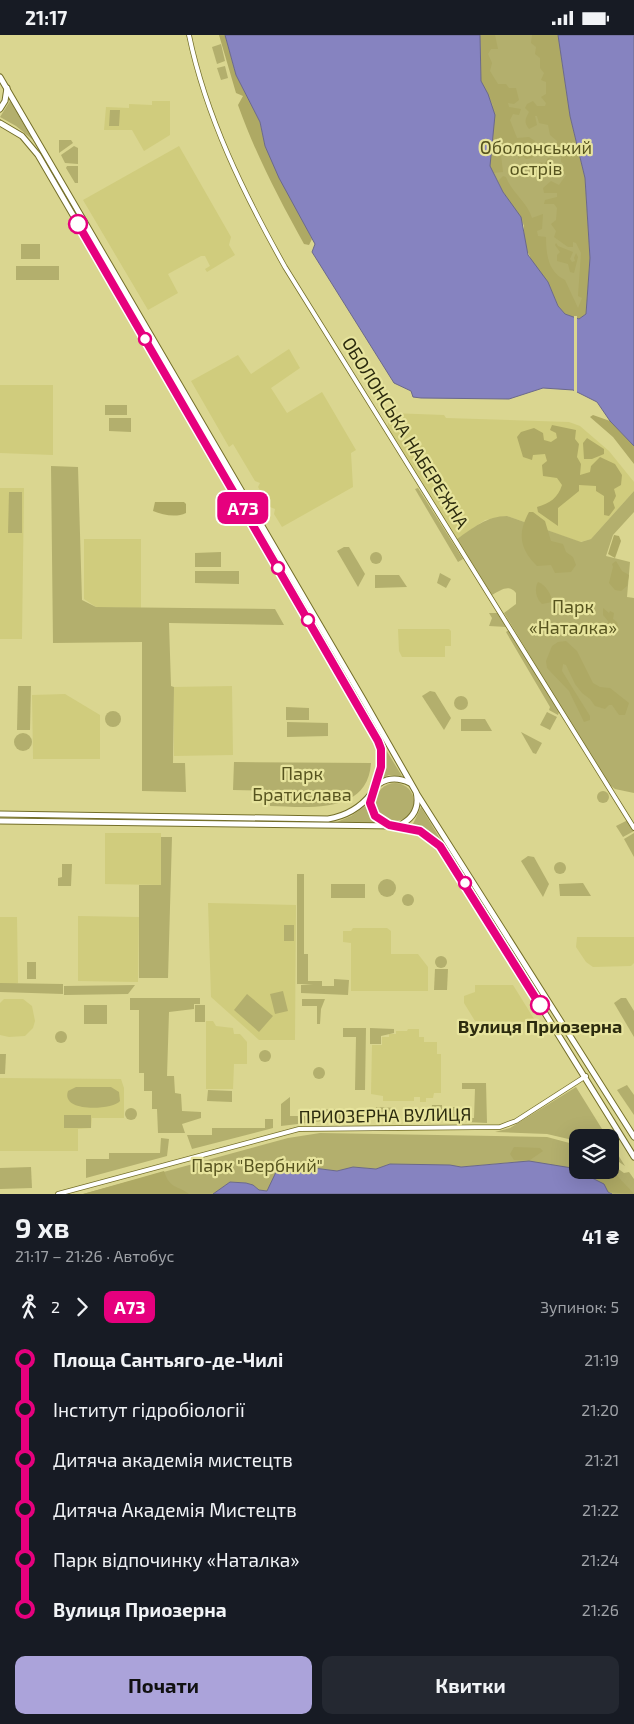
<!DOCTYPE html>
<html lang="uk">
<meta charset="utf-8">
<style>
body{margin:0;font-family:"Exo 2",sans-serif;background:#242831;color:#f1f3f6;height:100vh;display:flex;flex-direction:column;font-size:19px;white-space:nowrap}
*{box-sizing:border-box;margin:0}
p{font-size:16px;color:#9ea1a6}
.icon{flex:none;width:28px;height:28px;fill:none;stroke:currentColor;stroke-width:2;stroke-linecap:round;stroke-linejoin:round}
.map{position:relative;height:1159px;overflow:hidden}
.sheet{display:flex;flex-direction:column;background:#171b24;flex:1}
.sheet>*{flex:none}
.badge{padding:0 10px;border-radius:8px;font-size:18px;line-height:32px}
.buttons{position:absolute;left:569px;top:1094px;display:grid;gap:10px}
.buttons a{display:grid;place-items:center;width:50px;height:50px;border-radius:10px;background:#171b24;box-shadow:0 5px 20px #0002;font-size:25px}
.map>.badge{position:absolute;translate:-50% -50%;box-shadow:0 0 0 2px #fff}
.legs{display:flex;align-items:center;gap:8px;height:55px;padding:0 15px;font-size:16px}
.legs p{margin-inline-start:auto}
.summary{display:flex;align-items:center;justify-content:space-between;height:85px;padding:0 15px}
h1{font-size:28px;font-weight:700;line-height:38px}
.button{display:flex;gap:10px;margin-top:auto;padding:10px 15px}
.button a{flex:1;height:58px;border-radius:10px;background:#aba3da;color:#111;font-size:20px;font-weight:700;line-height:58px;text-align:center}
.button a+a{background:#242831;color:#f1f3f6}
ul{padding:0 15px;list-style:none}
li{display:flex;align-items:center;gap:18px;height:50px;font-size:19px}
li i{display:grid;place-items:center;width:8px;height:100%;margin:0 6px;background:currentColor}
li i::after{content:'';width:12px;height:12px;margin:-6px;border:4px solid;border-radius:50%;background:#171b24}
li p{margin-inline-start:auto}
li:first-child i{background:linear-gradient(#0000 50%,currentColor 0)}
li:last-child i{background:linear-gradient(currentColor 50%,#0000 0)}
.status{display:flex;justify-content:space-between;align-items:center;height:35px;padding:0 25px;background:#171b24;direction:ltr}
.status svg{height:14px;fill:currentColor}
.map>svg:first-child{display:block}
.built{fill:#d0cc7d}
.green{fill:#b3af6d}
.forest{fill:#aea964}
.water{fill:#8683c0;stroke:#6b698b}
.pier{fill:#dad690}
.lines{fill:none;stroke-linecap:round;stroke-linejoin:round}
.street-casing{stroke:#736e29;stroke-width:5.5}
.secondary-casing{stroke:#736e29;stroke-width:7}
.street{stroke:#fff;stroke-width:4}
.secondary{stroke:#fff;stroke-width:5}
.line-1-casing{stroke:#fff;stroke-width:11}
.line-1{stroke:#e6007e;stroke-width:8}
.stop-1-dot{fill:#fff;stroke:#e6007e;stroke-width:2.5}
.labels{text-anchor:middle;stroke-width:4.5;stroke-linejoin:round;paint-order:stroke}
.park-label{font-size:18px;fill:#57541f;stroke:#e7e49d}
.street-label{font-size:18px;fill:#2c2b0e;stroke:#e7e49d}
.stop-label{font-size:18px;font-weight:bold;fill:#2c2b0e;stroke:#e7e49d}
</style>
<div class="status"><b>21:17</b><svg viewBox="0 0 49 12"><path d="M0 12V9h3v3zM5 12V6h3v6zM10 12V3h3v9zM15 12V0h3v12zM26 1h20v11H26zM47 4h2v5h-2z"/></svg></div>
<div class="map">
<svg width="634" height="1159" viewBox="0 0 634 1159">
<rect width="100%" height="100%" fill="#dad690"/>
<g class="built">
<path d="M152,66H170V100L144,116L132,95H104L106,72L129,73V69L152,70Z"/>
<path d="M179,111L231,202L229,210L235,220L207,237L205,234L210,231L205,221H201L168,239L178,258L148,275L83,165Z"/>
<path d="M289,314L300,333L271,353L287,378L322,357L356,415L351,418L353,452L282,492L274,479L275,474L270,472L258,452L260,448L255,446L233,409L229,412L191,346L238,320L251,339Z"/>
<path d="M0,350H53V420L0,418Z"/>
<path d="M390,378L444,380L446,383L569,387L580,391L609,416L634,447V456L591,504L580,507L507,481L485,485L457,504L387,394Z"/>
<path d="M0,453H24L22,604H0Z"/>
<path d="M84,504H141V573L96,572L84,564Z"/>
<path d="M398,594H449L451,596V611H445V622H402L399,616Z"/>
<path d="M232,651L233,720L174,721V652Z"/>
<path d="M65,659L100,680V724H33L32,660Z"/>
<path d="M105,798H161V850L105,849Z"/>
<path d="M208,868L296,870L295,1005H259L211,962Z"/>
<path d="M78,881L139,882L138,947L78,946Z"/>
<path d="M0,882H17L18,948L15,949H0Z"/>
<path d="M353,893H387L391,896V919H418L428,932V956H351V908L343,907V896H351Z"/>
<path d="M577,902H634V928L631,931L593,932L586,927L576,912Z"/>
<path d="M475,950H513L536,987L475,986L464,968V961L475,957Z"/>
<path d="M4,964H23L32,971L35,986L33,993L25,1001L9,1002L0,1000V968Z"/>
<path d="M206,986H213L216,991L233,993L234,999H240L247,1007V1029H234L233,1054H206Z"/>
<path d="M408,994H419V1002H424V1007H437V1019H441V1058H434L433,1063H426V1067H420V1062H414V1066H383V1061L371,1059L372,1010H382V1002H389V999H396V996H407Z"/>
<path d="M0,1043L121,1044L124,1053V1083H92L91,1093L78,1094V1116H0Z"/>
</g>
<g class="green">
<path d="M480,0H558L590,223L586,264L579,284L493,138Z"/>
<path d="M221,9L225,26L217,29L212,12Z"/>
<path d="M225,31L228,43L221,45L217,33Z"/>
<path d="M10,66L33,105L16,91L0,82Z"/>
<path d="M110,75H120L119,91H109Z"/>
<path d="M59,105H71L73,108L59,118Z"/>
<path d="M74,111L78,113V129L65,128L61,120Z"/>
<path d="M67,131H78V148H75L66,133Z"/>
<rect x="21" y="209" width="19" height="15"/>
<rect x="16" y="231" width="43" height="14"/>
<rect x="105" y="370" width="22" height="10"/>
<path d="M109,383H131V397L109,396Z"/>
<path d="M51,431L78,432L82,565L96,572L275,574L284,590L169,588L171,651L174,652L173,728H185L186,757L142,756V607L53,608Z"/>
<path d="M418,453L463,524L458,527L415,454Z"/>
<path d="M634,456V477L613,500L606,521L630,527L627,562L634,563V758L615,754L607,748L504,578L516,569V558C509,549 501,555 492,560L457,504C473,493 487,481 507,481L581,507L591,504Z"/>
<path d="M9,457H22V498H8Z"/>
<path d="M344,512H349L365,539L358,552L337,516Z"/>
<circle cx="376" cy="523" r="6"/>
<path d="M221,517V532H195V518Z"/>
<path d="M195,536H239V549L195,548Z"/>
<path d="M440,538L451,544L446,553L437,548Z"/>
<path d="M375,540H399L407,552L375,553Z"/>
<path d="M489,578H498L507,592L489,591L492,583Z"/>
<path d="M509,595L559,677L558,680L549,675L550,672L506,597Z"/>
<path d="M18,651H31L30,695H17Z"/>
<path d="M430,656L435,657L451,683L444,695L422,661Z"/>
<circle cx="461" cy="668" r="7"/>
<path d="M286,672L309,673V685H286Z"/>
<circle cx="113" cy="684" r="8"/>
<path d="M547,677L557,682L550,695L540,690Z"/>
<path d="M461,684H485L492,696H461Z"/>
<path d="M287,687L328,688V701L287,702Z"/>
<path d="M521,697L542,708L536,719L533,718Z"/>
<circle cx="23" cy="707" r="9"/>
<path d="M383,710L402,741L389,740L382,743L385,721Z"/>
<path d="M234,727L371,728C368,780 307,772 270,771V756L233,755Z"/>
<circle cx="395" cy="767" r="19"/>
<circle cx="603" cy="762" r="6"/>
<path d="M368,769L371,780L377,788L337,787L351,781Z"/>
<path d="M421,772L445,812L434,801L413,789Z"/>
<path d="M628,785L634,796L623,802L616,791Z"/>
<path d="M634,798V822L624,804Z"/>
<path d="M161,802H172L168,943H139V850H161Z"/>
<path d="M528,821L534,822L549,849L543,862L521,826Z"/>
<circle cx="560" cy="833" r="6"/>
<path d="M62,829H72L71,851H58V843L62,842Z"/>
<path d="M297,839H304V919H308V946H322V951H334V944L349,945L348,960L301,958V950L313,949H297Z"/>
<circle cx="387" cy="853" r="9"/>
<path d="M583,848L591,861H560L559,849Z"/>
<rect x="331" y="849" width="34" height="14"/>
<circle cx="408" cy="865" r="6"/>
<rect x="284" y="890" width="10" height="16"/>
<circle cx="441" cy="927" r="6"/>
<rect x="27" y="927" width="9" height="17"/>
<path d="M435,934H448L447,955H434Z"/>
<path d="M0,948L63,949V959L0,957Z"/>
<path d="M135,950L128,959L64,960V951Z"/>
<path d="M283,956L288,976L275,979L270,959Z"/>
<path d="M247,959L273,981L259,997L234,975Z"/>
<path d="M130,963H200V969H194V974L169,977L167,1041H174L175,1058L181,1059L182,1076L201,1077V1083L182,1089L185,1098H158L157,1074H152V1056H144V1038H139V975H130Z"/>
<path d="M621,963H626L634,976V1002L614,968Z"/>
<path d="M302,964H325L321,974L320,989H317V971H302Z"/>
<rect x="84" y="970" width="23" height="19"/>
<rect x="195" y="970" width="10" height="17"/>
<path d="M343,993H366L365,1055H355L356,1002H343Z"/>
<path d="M370,993L394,994V998L381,1001V1009H370Z"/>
<circle cx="61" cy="1002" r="6"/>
<circle cx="265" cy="1021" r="6"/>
<path d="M0,1019H6L5,1039H0Z"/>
<circle cx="319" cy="1038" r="6"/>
<path d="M462,1048H486L487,1088L466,1087V1083H474L475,1054H462Z"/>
<path d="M627,1050L634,1060V1080L617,1055Z"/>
<path d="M76,1052H111L119,1057L120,1066C113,1075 60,1078 68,1056Z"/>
<path d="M576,1052L607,1102H578L577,1106L547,1099L495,1097L510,1093Z"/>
<path d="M208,1055L232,1056V1067L207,1066Z"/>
<path d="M290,1062V1081H313V1074L364,1075V1086H323L281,1091V1069Z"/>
<path d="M432,1070H442V1085H410V1076H431Z"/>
<path d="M376,1072L397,1073L396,1083L376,1082Z"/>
<rect x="446" y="1072" width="14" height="15"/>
<circle cx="131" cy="1079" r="6"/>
<rect x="64" y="1080" width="27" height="13"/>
<path d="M265,1084H273V1093L192,1114L187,1100H212V1093H265Z"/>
<path d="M320,1098L547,1102L577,1110L578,1135H610V1128L624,1138L629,1137L634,1144V1159H612L594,1145L572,1133L514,1127L461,1132L390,1129L377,1134L353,1132L337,1136L290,1130L280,1135L267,1156L259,1155L253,1150L246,1148L230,1147L213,1159H83L288,1103Z"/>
<path d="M161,1103L169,1104L167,1121L86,1143V1124H109V1118H160Z"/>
<path d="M610,1107L625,1131L610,1121Z"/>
<path d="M31,1132L32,1153L0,1154V1133Z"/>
</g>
<g class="forest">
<path d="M219,0H225L236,40L260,87L265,111L312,204L309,210L304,209C279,164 255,118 238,70L243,61L236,58Z"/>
<path d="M480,0H495L498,14H491L488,19L492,28L490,36L498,49H506L509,53H516L519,65L514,69L508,68L509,72L521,74L519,80L513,79L510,85L517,103L529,102L535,106L537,113L532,123L526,124L523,121L518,124L519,117L514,113L513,117L507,122L501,120L503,137L493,138L490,131L493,70L481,46Z"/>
<path d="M532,0H558L570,81L585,143L590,223L586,279L579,284L565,279L558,271L548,247L533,229L524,208V189L521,182L503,157L498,146L503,141L506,142C512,158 527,167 532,183L543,179L542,194L537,196L538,201L546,202C546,219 548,237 565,245L578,273L582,263L578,261L581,218L576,208L573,207V212H568L554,202L556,196L551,189L556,185L557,173L554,169H544L545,165L557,162V158H544L543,153L551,146L559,150L566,140L559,135L564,129L561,127V119L556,118L557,106L550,100L548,90L539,88L537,81H535L537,90L529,94C523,87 526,83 529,77L525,73L527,69L533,66L537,71H545L546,68L541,62L546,59V47L541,45L544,38L540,33V23L535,19L536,12L531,8Z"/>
<path d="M548,123H552L547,127L549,130L546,133L547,136L545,141L539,143L536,133L540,130L539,127L545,128Z"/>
<path d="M556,208L558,211L573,217L570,224L572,227L575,226L574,223L576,218L578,222L574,238L570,237L568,229L557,226V220L560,217L555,210Z"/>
<path d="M593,380L610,386L634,411V429L613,402L590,382Z"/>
<path d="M552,390L576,395L575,404L579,409L577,422L581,429L580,440L590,437L591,431L600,422L615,429L622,440L621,450L614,454L616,461L613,467L615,473L609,481L604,480V461L596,456V451L579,450V456L558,473V491L538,477L537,472C550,468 558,463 562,450L557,443L543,441L542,430L547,426L545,419L533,420L532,425L523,422L517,402L521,397L534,393L543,398L544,405L551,407L557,403L556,398L550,395Z"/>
<path d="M587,403L604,414V419L592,424H584L583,408Z"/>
<path d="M155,467H184L186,469V478C176,483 163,480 153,476Z"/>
<path d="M529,477H533L545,486L551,506L563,509L566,517L573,522L576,530L571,537L555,538L551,530L537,531C520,514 517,499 529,477Z"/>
<path d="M614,500L619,501L621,506L615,523L608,519Z"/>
<path d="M616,526L622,536L629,540L627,551L621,556L615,555L609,548L613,532L612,529Z"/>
<path d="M538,547C545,549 552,560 552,567L542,569C536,564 534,553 538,547Z"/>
<path d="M603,573L609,578L610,576L614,578L613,584L617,587L619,594L616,596L608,592V586L603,580Z"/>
<path d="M566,606L577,616L593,648L600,652L610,653L629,668L625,680H619L612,670H609L605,674L595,671L590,664L582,658L575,649L566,630L563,629L562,636L590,681V685L584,687L569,656L547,633L546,626L552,611L558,607Z"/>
<path d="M514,1112L540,1113L543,1116L530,1125H514L510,1119Z"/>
<path d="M610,1128C610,1136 628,1151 634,1159L608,1157L600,1146L594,1145V1142L587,1135H610Z"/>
<path d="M164,1136C170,1155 178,1150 189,1159H83Z"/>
</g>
<g class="water">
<path d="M225,0H480L481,46L488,59L495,80L490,131L503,157L521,182L528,220L548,247L558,271L565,279L579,284L586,279L590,223L585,143L570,81L558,0H634V411L610,386L597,367L573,355L543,353L509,364L421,363L413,362L411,356L394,348L312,217L315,209L279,143L265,111L260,87L236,40Z"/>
<path d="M529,1126L572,1133L604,1149L608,1157L612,1159H213L230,1147L246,1148L253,1150L259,1155L267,1156L276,1137L290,1130L337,1136L353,1132L376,1134L390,1129L450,1130L461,1132Z"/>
</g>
<path class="pier" d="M574,281H577V359L574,358Z"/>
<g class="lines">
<defs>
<g id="street">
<path d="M189,0C206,82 244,159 285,232L634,793"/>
<path d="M58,1159L299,1094L500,1092L516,1086L586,1041"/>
</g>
<g id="secondary">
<path d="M0,42L363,664L416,757C420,773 413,784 398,791L0,786"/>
<path d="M0,74L5,66L7,53"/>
<path d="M0,88L22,101L38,120L360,673C376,702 388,718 375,752"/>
<path d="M417,759L634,1102"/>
<path d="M0,779L328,784C346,781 360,773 371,759"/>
<path d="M386,789C354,773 375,731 410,748"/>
<path d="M398,791C420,795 434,803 447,820L634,1122"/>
</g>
</defs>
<use href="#street" class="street-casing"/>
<use href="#secondary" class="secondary-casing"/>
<use href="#street" class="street"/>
<use href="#secondary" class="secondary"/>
</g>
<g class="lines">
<defs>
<path id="line-1" d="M78,189L378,706L381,714V732L370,768L375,781L389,790L420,796L440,811L540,970"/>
</defs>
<use href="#line-1" class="line-1-casing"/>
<use href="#line-1" class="line-1"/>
</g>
<g class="stop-1-dot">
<circle cx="78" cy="189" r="9"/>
<circle cx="145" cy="304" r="6"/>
<circle cx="278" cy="533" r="6"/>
<circle cx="308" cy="585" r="6"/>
<circle cx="465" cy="848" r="6"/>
<circle cx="540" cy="970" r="9"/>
</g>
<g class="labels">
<g class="park-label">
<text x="536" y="119">Оболонський<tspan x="536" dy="21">острів</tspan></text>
<text x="573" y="578">Парк<tspan x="573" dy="21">«Наталка»</tspan></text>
<text x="302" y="745">Парк<tspan x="302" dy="21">Братислава</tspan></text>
<text x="257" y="1137">Парк "Вербний"</text>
</g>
<g class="street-label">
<text transform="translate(405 398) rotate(58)" y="6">ОБОЛОНСЬКА НАБЕРЕЖНА</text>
<text transform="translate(385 1081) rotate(-1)" y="6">ПРИОЗЕРНА ВУЛИЦЯ</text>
</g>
<g class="stop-label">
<text x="540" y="998">Вулиця Приозерна</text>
</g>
</g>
</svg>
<div class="buttons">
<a><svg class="icon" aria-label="layers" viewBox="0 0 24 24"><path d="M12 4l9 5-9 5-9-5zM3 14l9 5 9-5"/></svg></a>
</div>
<b class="badge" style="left:243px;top:473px;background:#e6007e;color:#fff">А73</b>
</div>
<section class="sheet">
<div class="summary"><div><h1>9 хв</h1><p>21:17 – 21:26 · Автобус</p></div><b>41 ₴</b></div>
<div class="legs"><svg class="icon" aria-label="walk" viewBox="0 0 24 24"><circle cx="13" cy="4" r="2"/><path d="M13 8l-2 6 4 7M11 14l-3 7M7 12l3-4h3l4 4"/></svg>2<svg class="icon" aria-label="forward" viewBox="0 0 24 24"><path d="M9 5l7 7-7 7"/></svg><b class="badge" style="background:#e6007e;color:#fff">А73</b><p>Зупинок: 5</p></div>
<ul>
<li><i style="color:#e6007e"></i><b>Площа Сантьяго-де-Чилі</b><p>21:19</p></li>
<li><i style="color:#e6007e"></i><span>Інститут гідробіології</span><p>21:20</p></li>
<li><i style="color:#e6007e"></i><span>Дитяча академія мистецтв</span><p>21:21</p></li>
<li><i style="color:#e6007e"></i><span>Дитяча Академія Мистецтв</span><p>21:22</p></li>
<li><i style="color:#e6007e"></i><span>Парк відпочинку «Наталка»</span><p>21:24</p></li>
<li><i style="color:#e6007e"></i><b>Вулиця Приозерна</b><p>21:26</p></li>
</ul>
<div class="button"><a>Почати</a><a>Квитки</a></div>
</section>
